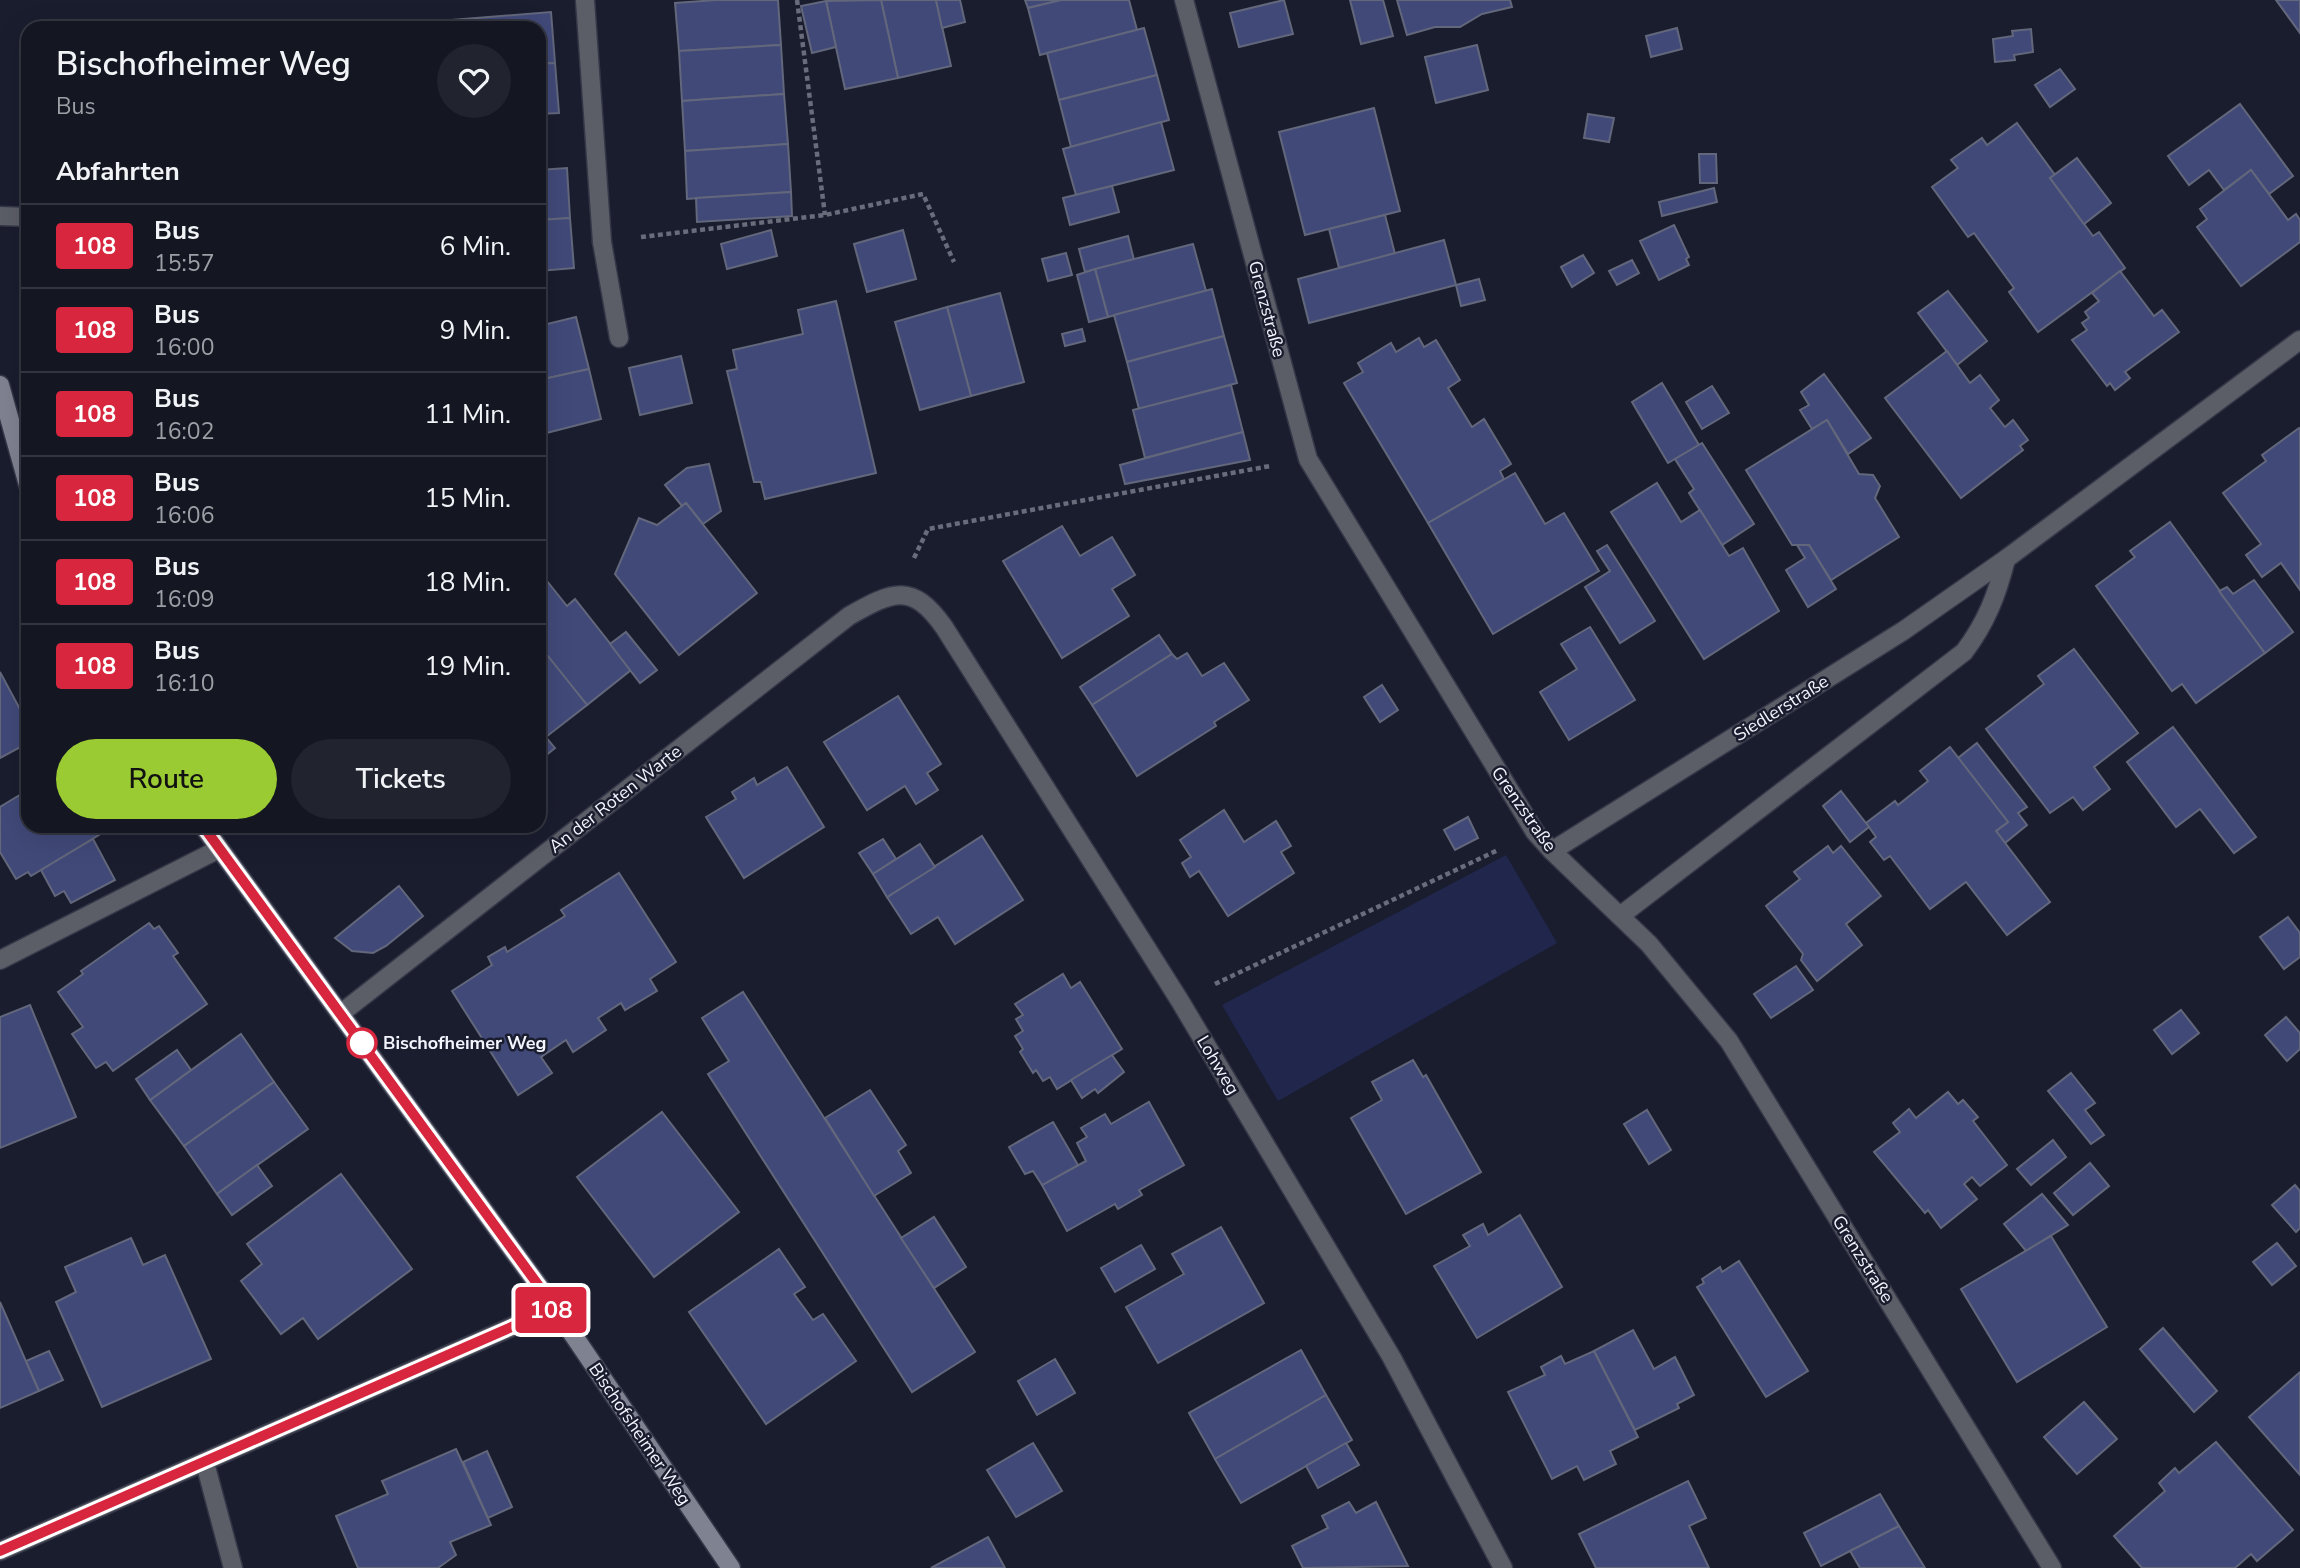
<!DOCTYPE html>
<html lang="de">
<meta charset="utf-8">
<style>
body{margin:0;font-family:"Nunito Sans",sans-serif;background:#21232f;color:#f1f3f6;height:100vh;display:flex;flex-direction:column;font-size:26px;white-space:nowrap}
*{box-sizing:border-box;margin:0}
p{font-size:23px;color:#9d9fa5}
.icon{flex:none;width:38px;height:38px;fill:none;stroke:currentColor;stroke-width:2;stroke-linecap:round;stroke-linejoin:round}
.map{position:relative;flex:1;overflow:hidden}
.drawer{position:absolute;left:21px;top:21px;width:525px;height:812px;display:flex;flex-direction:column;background:#141622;border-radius:21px;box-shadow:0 7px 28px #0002,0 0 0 2px #333540}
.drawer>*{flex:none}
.badge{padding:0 14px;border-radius:5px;font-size:24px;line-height:46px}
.map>.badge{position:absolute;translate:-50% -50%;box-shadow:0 0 0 4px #fff}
h2{padding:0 35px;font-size:26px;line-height:63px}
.round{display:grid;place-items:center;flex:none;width:74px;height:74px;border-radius:37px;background:#21232f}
.head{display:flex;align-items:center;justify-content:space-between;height:119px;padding:0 35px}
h1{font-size:33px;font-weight:600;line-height:52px}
.cta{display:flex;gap:14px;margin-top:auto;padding:14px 35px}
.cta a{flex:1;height:80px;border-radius:42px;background:#9bcb33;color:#111;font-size:28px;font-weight:600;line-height:80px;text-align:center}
.cta a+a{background:#21232f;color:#f1f3f6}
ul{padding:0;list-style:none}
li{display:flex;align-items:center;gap:21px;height:84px;padding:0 35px;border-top:2px solid #333540}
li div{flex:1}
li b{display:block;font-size:26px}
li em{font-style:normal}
li .badge{min-width:77px;font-weight:700;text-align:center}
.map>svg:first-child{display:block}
.green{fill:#21264d}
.building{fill:#414979;stroke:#62677b;stroke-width:2}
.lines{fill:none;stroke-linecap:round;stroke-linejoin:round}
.lane-casing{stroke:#343747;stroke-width:21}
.street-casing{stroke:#343747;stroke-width:21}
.secondary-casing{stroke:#343747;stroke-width:21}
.path{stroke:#696c7a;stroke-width:4.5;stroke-dasharray:5 3.5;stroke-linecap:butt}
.lane{stroke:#5c5e67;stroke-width:18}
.street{stroke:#5c5e67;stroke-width:18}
.secondary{stroke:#7f8291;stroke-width:18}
.line-casing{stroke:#fff;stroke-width:16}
.line{stroke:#d7263d;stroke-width:10}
.stop-dot{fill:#fff;stroke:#d7263d;stroke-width:3.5}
.labels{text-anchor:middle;stroke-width:5;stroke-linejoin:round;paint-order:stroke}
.street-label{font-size:18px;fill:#f2f5fe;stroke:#1a1d2e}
.stop-label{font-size:18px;font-weight:bold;fill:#f2f5fe;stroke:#1a1d2e;text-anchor:start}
</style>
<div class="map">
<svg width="2300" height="1568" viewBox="0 0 2300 1568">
<rect width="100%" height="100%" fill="#1a1d2e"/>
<path class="green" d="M1506,855L1557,943L1278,1101L1222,1005Z"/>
<g class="building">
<path d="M716,0H778L781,45L679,51L675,3Z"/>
<path d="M881,0H936L951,66L898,78Z"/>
<path d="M881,0L898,78L845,89L826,1Z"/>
<path d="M936,0H960L965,22L942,28Z"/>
<path d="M1025,0H1058V1L1028,8Z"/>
<path d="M1129,0L1137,30L1040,55L1028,8L1061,0Z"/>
<path d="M1284,0L1293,34L1239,47L1230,13Z"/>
<path d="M1350,0H1383L1393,36L1361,44Z"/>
<path d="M1397,0H1510L1512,7L1482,14L1460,27H1435L1407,35Z"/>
<path d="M2276,0H2300V33Z"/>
<path d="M826,1L836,47L812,53L801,6Z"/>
<path d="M551,12L555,63L539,64V28H453L452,20Z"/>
<path d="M1144,28L1157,75L1059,100L1047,53Z"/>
<path d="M1677,28L1682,49L1651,57L1646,36Z"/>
<path d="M2031,29L2033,52L2014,55L2015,60L1995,62L1993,39L2013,36L2012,31Z"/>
<path d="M781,45L784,94L682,101L679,51Z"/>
<path d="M1477,45L1488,90L1436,103L1425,57Z"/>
<path d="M555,63L559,113L539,114V64Z"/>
<path d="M2060,69L2075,89L2050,107L2035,85Z"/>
<path d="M1157,75L1169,120L1071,147L1059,100Z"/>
<path d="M784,94L788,144L685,151L682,101Z"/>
<path d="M2240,104L2293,176L2269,194L2251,170L2224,190L2209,170L2189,185L2168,156Z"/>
<path d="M1374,108L1400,211L1305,235L1279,132Z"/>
<path d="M1588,114L1614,118L1609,142L1584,138Z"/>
<path d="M1161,122L1174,170L1076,195L1063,149Z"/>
<path d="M2017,123L2055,175L2050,178L2093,236L2099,232L2125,268L2038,332L2009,292L2014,288L1974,233L1968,237L1932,187L1958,168L1951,160L1982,138L1987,145Z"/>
<path d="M788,144L791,192L687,199L685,151Z"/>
<path d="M1699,154H1716L1717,183H1700Z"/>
<path d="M2077,158L2111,203L2084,224L2050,178Z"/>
<path d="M567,168L570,218L539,220V170Z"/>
<path d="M2251,170L2288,220L2296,214L2300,220V242L2241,286L2197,227L2207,219L2200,209Z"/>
<path d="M1112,186L1119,212L1070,225L1063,198Z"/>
<path d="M1714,188L1717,202L1662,216L1659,202Z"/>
<path d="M791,192L792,216L697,222L696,198Z"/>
<path d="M1385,215L1395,254L1339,268L1329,229Z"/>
<path d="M570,218L574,268L539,271V220Z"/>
<path d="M1674,225L1689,257L1686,259L1689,265L1659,280L1640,241Z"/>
<path d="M771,230L777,256L727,269L721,244Z"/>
<path d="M903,230L916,279L867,292L854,244Z"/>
<path d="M1128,236L1134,260L1085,272L1079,249Z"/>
<path d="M1444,240L1456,285L1309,323L1298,279Z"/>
<path d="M1193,244L1206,291L1108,317L1095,269Z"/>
<path d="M1066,253L1072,275L1048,281L1042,259Z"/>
<path d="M1583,255L1594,273L1572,287L1561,267Z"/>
<path d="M1632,260L1639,273L1617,285L1609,271Z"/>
<path d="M1095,269L1108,317L1089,322L1077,275Z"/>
<path d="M2120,271L2154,316L2162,310L2179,332L2125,372L2130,378L2115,390L2110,383L2107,386L2072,340L2087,330L2082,323L2089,318L2085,312L2099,301L2092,293Z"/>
<path d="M1479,279L1485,300L1461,306L1456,285Z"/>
<path d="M1212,289L1224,336L1127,362L1114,315Z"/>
<path d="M1948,291L1987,341L1957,365L1918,313Z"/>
<path d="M1000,293L1024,382L971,396L947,307Z"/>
<path d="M836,301L876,473L765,499L761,482H754L727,371L737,369L733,350L803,334L798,310Z"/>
<path d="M947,307L971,396L920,410L895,322Z"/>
<path d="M576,317L589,369L539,380V326Z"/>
<path d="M1082,329L1085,341L1065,346L1062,334Z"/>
<path d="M1224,336L1237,383L1139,409L1127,362Z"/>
<path d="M1419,338L1424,347L1436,340L1460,380L1448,388L1472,427L1484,419L1511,464L1500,471L1504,479L1428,523L1344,383L1363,372L1358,363L1391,343L1396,352Z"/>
<path d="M1947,351L1970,383L1980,375L1999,400L1990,408L2005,427L2013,420L2028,440L2020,446L2023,450L1961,498L1885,398Z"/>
<path d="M681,356L692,403L640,415L629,368Z"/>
<path d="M589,369L601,419L539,435V380Z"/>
<path d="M1824,374L1871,438L1848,454L1827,420L1812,429L1800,410L1809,405L1801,392Z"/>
<path d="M1662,383L1699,445L1668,463L1632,402Z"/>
<path d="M1231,385L1243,432L1145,458L1133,410Z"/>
<path d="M1712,386L1729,413L1702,429L1686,402Z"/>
<path d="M1827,420L1859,474L1873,475L1880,486L1875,498L1899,537L1831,580L1809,545H1792L1746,470Z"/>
<path d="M2299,428L2300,429V590L2281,563L2262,577L2246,555L2261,544L2223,493L2266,461L2262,455Z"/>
<path d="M1243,432L1250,460L1125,484L1120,465Z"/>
<path d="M1702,443L1754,524L1722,545L1689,493L1694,489L1675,459Z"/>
<path d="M709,464L721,511L703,524L686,503L682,506L665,485L687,468Z"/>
<path d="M1515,473L1545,524L1564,513L1599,571L1493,634L1428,523Z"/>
<path d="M1657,483L1681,522L1700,510L1729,556L1743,548L1779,611L1704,659L1611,512Z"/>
<path d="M686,503L757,593L679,655L615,574L639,518L657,525Z"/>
<path d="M2170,522L2265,653L2196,703L2182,684L2172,691L2096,586L2135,557L2130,551Z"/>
<path d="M1062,526L1080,556L1112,537L1135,575L1112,589L1129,616L1062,658L1003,561Z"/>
<path d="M1607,545L1655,621L1620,643L1585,587L1610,571L1597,551Z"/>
<path d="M1797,545H1809L1836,589L1808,607L1786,570L1805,558Z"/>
<path d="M2254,580L2293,632L2265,653L2219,591L2227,587L2233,594Z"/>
<path d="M547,581L567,606L575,599L631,670L587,705L539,645V588Z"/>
<path d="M1590,627L1635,700L1569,740L1540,692L1577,669L1561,644Z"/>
<path d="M626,632L657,670L640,683L610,644Z"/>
<path d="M1159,635L1172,654L1092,705L1080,687Z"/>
<path d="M539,645L587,705L546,737L539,729Z"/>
<path d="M2074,649L2138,733L2094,767L2110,789L2083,810L2073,797L2050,813L1986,729L2044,684L2038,676Z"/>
<path d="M1187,653L1202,676L1224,663L1249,700L1214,722L1216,726L1137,776L1092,705L1172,654L1177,659Z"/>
<path d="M0,672L28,724V743L0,758Z"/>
<path d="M1382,685L1398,710L1380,722L1364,697Z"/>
<path d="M898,696L941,764L927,773L938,790L916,804L905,786L867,810L824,742Z"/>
<path d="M2173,727L2256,837L2234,853L2200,809L2176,827L2127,762Z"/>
<path d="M539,729L555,748L539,761Z"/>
<path d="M1977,743L2027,807L2018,813L2027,825L2005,843L1996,831L2008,822L1958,758Z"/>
<path d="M1950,747L2008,822L1996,831L2050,902L2007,935L1966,882L1930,909L1890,856L1884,860L1870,842L1876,837L1866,823L1895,801L1898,805L1928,781L1920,771Z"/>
<path d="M787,767L824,827L744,878L706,817L736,799L732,792L754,778L757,785Z"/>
<path d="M28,790V826H94L99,835L31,876L28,872L16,879L0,852V807Z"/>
<path d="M1841,791L1869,827L1850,842L1823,806Z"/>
<path d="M1224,810L1244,842L1276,821L1291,846L1281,852L1294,873L1228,916L1199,871L1190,877L1182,863L1191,857L1180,840Z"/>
<path d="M1468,817L1478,838L1455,850L1444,830Z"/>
<path d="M982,836L1023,900L955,944L938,917L911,934L887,897Z"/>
<path d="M93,839L115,880L71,903L64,891L55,896L41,870Z"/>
<path d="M883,839L896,859L873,874L859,853Z"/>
<path d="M920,844L935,867L887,897L873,874Z"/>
<path d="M1828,846L1833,853L1841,846L1881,896L1846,924L1862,945L1817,981L1801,960L1803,954L1766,906L1800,879L1794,872Z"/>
<path d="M619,873L676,962L650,979L657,991L625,1010L621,1003L598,1018L606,1030L573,1052L566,1040L541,1057L552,1073L518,1095L452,991L492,965L488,957L505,947L507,952L565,916L561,910Z"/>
<path d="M399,886L423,916L386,946L373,953L352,951L335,938Z"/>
<path d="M2288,917L2300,933V957L2284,969L2260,937Z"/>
<path d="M149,923L154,929L159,926L178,953L173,956L207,1004L113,1071L106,1062L96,1068L72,1034L83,1027L58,992L83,974L81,971Z"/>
<path d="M1796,966L1813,990L1771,1018L1754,994Z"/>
<path d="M1063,974L1071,988L1080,982L1122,1049L1057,1089L1050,1077L1043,1081L1036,1070L1033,1073L1020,1052L1023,1049L1015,1036L1023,1031L1016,1019L1023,1015L1015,1004Z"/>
<path d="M743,992L975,1352L912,1392L708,1074L729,1061L702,1018Z"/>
<path d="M30,1005L76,1117L0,1148V1017Z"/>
<path d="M2181,1010L2199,1033L2172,1054L2154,1030Z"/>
<path d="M2286,1017L2300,1033V1049L2287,1061L2265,1035Z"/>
<path d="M241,1034L274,1082L184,1146L150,1100Z"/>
<path d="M177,1050L191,1070L150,1100L136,1079Z"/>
<path d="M1112,1055L1124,1072L1098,1093L1095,1089L1082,1098L1071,1080Z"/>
<path d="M1413,1060L1423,1077L1426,1075L1481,1172L1406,1214L1351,1118L1382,1100L1372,1082Z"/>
<path d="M2071,1073L2095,1103L2085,1110L2104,1135L2091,1144L2048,1091Z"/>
<path d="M274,1082L308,1129L217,1194L184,1146Z"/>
<path d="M870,1090L906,1145L898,1151L911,1173L874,1196L825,1118Z"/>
<path d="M1948,1092L1958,1104L1963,1100L1978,1117L1973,1121L2007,1165L1980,1186L1972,1177L1964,1184L1977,1199L1941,1228L1928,1210L1925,1213L1874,1152L1900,1132L1893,1123L1909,1109L1916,1118Z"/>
<path d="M1149,1102L1184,1165L1139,1190L1142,1195L1118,1209L1115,1204L1067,1231L1042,1185L1086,1161L1077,1143L1087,1137L1081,1128L1105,1114L1111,1124Z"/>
<path d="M1647,1110L1671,1150L1649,1164L1624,1124Z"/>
<path d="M662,1112L739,1212L654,1277L577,1177Z"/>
<path d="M1053,1122L1078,1165L1042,1185L1033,1171L1025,1174L1009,1147Z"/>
<path d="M2053,1140L2066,1157L2031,1185L2017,1169Z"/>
<path d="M2090,1163L2109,1186L2073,1215L2054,1193Z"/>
<path d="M257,1165L272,1186L232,1215L217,1194Z"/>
<path d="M341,1174L412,1269L318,1339L303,1318L281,1334L241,1281L262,1264L247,1244Z"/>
<path d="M2295,1185L2300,1191V1228L2296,1232L2272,1205Z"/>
<path d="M2042,1194L2068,1225L2026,1251L2004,1224Z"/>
<path d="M1520,1215L1562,1287L1477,1338L1434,1266L1470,1246L1463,1235L1483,1224L1488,1235Z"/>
<path d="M934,1217L966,1267L934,1288L901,1238Z"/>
<path d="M1221,1227L1264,1303L1158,1363L1126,1307L1184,1274L1172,1254Z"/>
<path d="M2051,1236L2107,1327L2017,1382L1961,1289Z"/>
<path d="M131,1238L143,1265L165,1255L211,1359L102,1407L56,1302L76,1292L65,1267Z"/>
<path d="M2277,1243L2296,1266L2272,1285L2253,1262Z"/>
<path d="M1141,1245L1155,1269L1115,1292L1101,1268Z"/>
<path d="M779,1249L805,1287L794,1294L813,1320L823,1314L856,1361L766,1424L689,1312Z"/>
<path d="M1739,1261L1808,1371L1766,1397L1697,1287L1704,1283L1702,1279L1720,1267L1722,1272Z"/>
<path d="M0,1302L39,1391L0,1408Z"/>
<path d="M2163,1328L2217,1391L2194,1412L2140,1349Z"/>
<path d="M1633,1330L1654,1369L1675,1357L1694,1395L1677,1404L1679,1408L1635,1430L1594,1351Z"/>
<path d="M1301,1350L1326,1395L1215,1459L1189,1413Z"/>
<path d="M49,1351L63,1380L39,1391L26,1361Z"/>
<path d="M1594,1351L1638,1437L1610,1451L1616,1464L1584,1480L1577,1466L1552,1479L1508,1392L1545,1375L1541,1367L1561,1356L1565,1364Z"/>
<path d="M1055,1359L1075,1393L1037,1415L1018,1381Z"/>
<path d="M2300,1372V1475L2249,1417Z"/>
<path d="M1326,1395L1352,1440L1241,1503L1215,1459Z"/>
<path d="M2084,1402L2117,1439L2077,1474L2044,1437Z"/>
<path d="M2216,1442L2293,1530L2257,1561L2251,1554L2235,1568H2142L2114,1536L2165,1491L2159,1483L2175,1468L2179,1473Z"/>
<path d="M1033,1443L1062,1491L1016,1517L987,1470Z"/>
<path d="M1346,1443L1359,1465L1318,1488L1306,1466Z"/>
<path d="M456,1449L491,1525L450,1542L456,1555L438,1568H358L336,1516L388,1494L382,1481Z"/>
<path d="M487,1451L512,1507L488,1518L463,1462Z"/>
<path d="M1688,1481L1706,1518L1689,1526L1709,1568H1596L1579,1534Z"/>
<path d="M1880,1494L1899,1526L1821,1566L1804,1533Z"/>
<path d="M1349,1502L1356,1513L1376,1502L1408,1566L1303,1568L1292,1546L1328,1528L1322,1516Z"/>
<path d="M1899,1526L1925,1568H1860L1850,1551Z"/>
<path d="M988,1537L1005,1568H931Z"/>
</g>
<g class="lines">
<defs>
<g id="lane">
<path d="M585,0L602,242"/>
<path d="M0,216L28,217"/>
<path d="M0,960L219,849"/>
</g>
<g id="street">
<path d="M1184,0L1308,459L1535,832L1552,851L1649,944L1729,1041L2052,1568"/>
<path d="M602,242L619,338"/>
<path d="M1552,851L1903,631L2006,559L2300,340"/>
<path d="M1620,916L1964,652C1986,623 1997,595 2006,559"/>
<path d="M340,1014L849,616C893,591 912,582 944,627L1180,1001L1392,1358L1503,1568"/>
<path d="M205,1463L233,1568"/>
<path d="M0,1551L555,1308"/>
</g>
<g id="secondary">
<path d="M0,385L28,485"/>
<path d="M203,826L555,1308L731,1568"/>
</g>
</defs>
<use href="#lane" class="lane-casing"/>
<use href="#street" class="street-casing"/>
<use href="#secondary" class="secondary-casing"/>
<g class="path">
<path d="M797,0L825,215"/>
<path d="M641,237L825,215L923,194L954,262"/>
<path d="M914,558L928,529L1270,466"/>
<path d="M1215,984L1498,850"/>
</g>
<use href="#lane" class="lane"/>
<use href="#street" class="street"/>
<use href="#secondary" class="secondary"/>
</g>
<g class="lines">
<defs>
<path id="line" d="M0,1551L555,1308L203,826"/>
</defs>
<use href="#line" class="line-casing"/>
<use href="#line" class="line"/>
</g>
<circle class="stop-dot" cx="362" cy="1043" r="14"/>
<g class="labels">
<g class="street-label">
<text transform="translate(1267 309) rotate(75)" y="6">Grenzstraße</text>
<text transform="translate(1781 708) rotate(-32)" y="6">Siedlerstraße</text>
<text transform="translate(615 799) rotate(-38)" y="6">An der Roten Warte</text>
<text transform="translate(1524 809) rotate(55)" y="6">Grenzstraße</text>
<text transform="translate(1218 1065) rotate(59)" y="6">Lohweg</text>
<text transform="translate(1863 1259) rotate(58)" y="6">Grenzstraße</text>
<text transform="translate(640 1434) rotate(56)" y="6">Bischofsheimer Weg</text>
</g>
<g class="stop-label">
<text x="383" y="1049">Bischofheimer Weg</text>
</g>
</g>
</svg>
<b class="badge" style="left:551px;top:1310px;background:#d7263d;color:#fff">108</b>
<section class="drawer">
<div class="head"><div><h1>Bischofheimer Weg</h1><p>Bus</p></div><a class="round"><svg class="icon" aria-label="heart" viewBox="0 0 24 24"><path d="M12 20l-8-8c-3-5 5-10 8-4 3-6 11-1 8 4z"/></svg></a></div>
<h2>Abfahrten</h2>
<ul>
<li><span class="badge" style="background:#d7263d;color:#fff">108</span><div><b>Bus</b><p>15:57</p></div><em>6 Min.</em></li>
<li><span class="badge" style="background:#d7263d;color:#fff">108</span><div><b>Bus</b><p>16:00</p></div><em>9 Min.</em></li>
<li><span class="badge" style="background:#d7263d;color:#fff">108</span><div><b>Bus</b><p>16:02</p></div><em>11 Min.</em></li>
<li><span class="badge" style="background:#d7263d;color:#fff">108</span><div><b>Bus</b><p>16:06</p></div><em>15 Min.</em></li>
<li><span class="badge" style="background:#d7263d;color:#fff">108</span><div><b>Bus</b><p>16:09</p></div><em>18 Min.</em></li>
<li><span class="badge" style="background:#d7263d;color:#fff">108</span><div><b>Bus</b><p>16:10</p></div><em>19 Min.</em></li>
</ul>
<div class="cta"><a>Route</a><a>Tickets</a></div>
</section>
</div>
